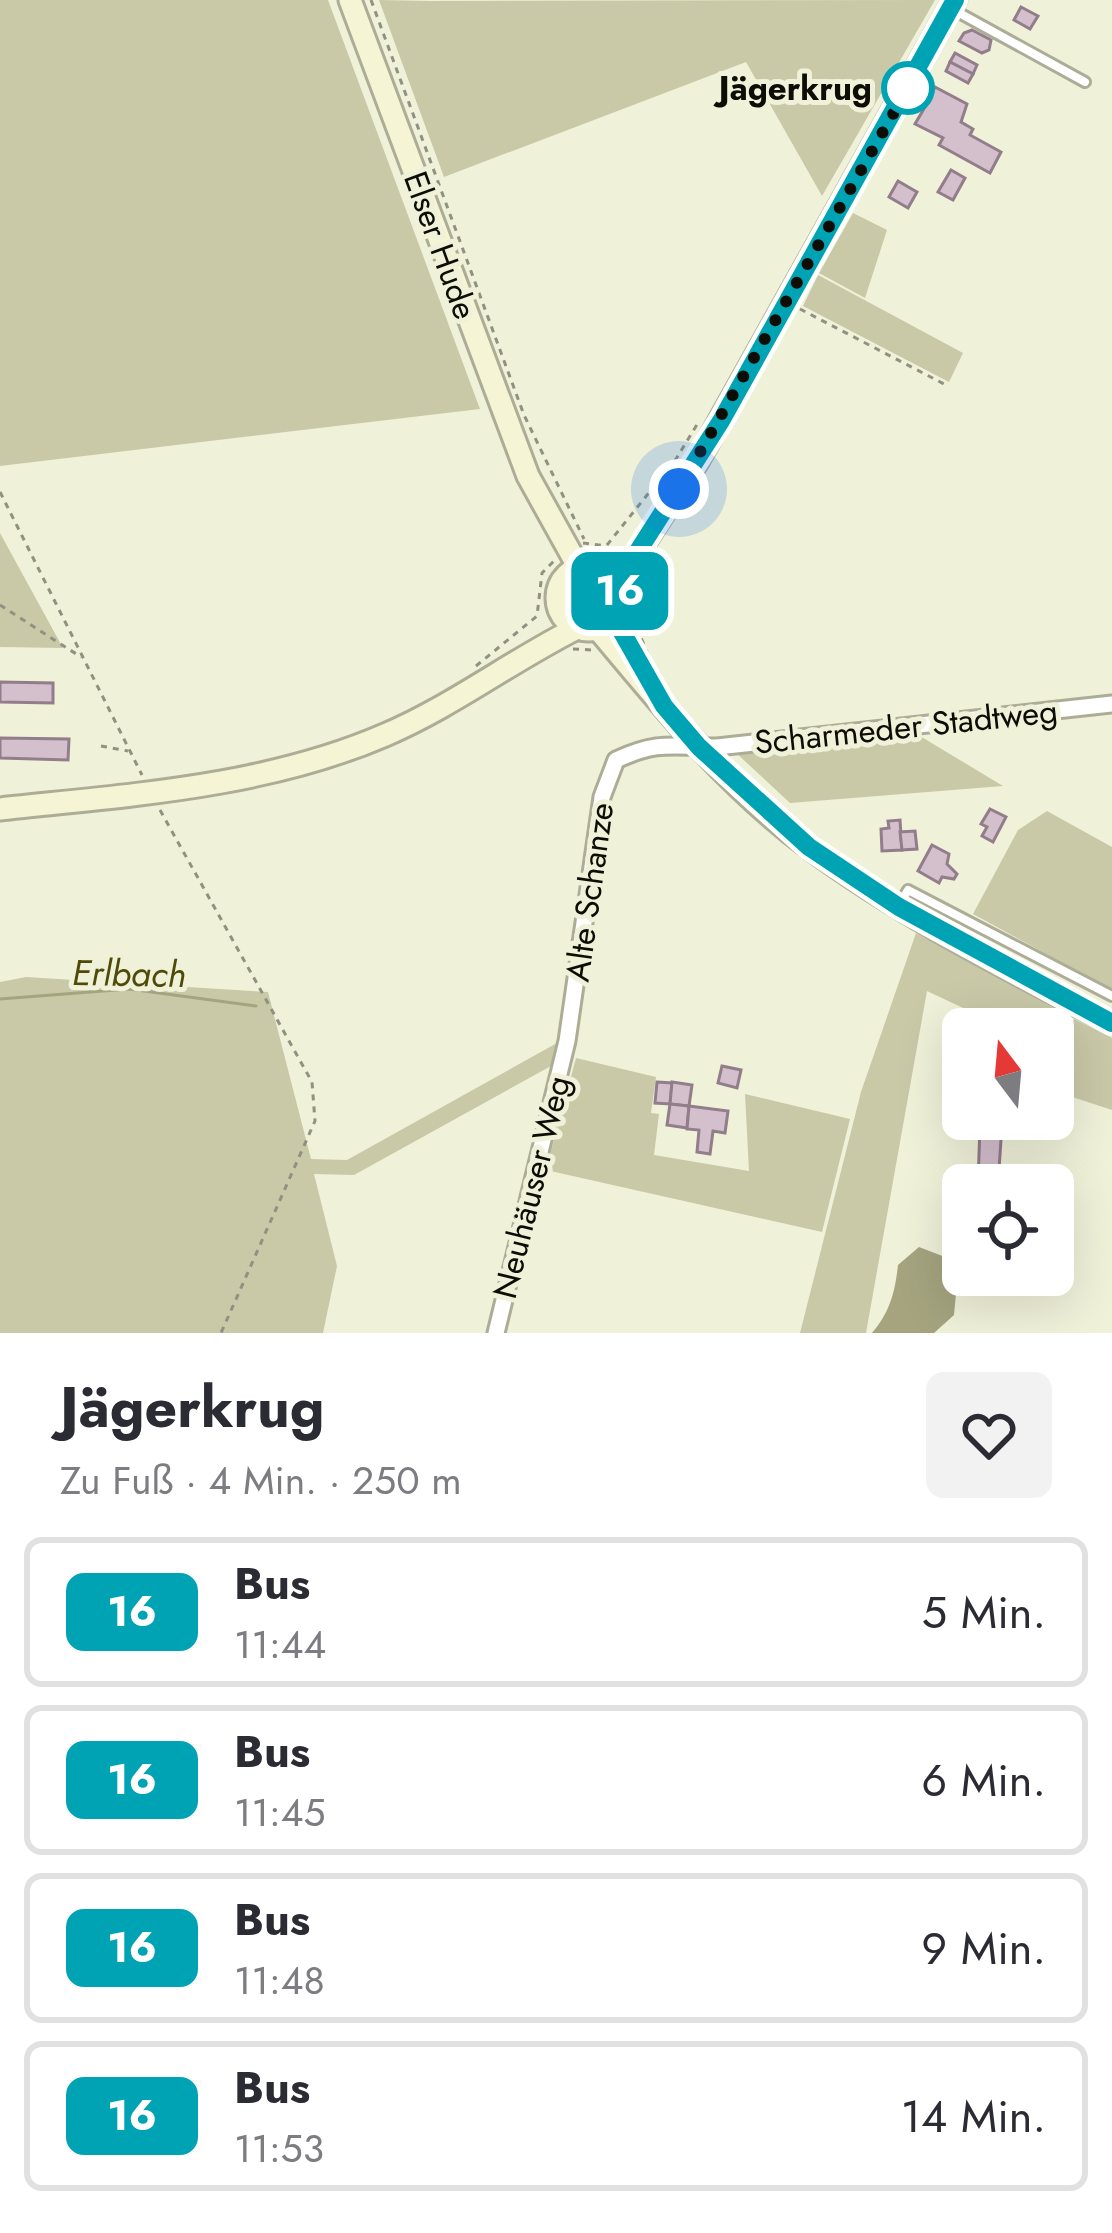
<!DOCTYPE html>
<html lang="de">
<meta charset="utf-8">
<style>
body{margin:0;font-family:Jost,sans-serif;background:#f2f2f3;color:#2b2b33;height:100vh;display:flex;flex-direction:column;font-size:45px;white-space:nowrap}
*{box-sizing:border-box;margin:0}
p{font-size:39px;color:#7c7c81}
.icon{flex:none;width:66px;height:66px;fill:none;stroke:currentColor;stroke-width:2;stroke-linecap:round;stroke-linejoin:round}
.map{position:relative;height:1333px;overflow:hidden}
.side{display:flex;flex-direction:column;background:#fff;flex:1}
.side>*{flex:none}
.badge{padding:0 24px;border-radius:18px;font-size:42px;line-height:78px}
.needle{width:78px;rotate:344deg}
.fabs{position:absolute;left:942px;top:1008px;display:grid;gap:24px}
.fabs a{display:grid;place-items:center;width:132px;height:132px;border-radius:18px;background:#fff;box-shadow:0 12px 48px #0002;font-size:60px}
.you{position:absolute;width:60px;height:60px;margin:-30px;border:9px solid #fff;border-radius:50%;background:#1a73e8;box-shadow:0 0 0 18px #1a73e833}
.map>.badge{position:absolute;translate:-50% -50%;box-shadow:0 0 0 6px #fff}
.round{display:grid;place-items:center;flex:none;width:126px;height:126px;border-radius:18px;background:#f2f2f3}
.summary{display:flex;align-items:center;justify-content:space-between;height:204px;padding:0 60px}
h1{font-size:57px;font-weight:700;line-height:90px}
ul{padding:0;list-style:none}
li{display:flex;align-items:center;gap:36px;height:150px;margin:0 24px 18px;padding:0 36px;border:6px solid #e1e1e2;border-radius:18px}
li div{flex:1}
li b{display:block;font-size:45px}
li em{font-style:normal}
li .badge{min-width:132px;font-weight:700;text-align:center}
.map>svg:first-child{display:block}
.green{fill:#c9c9a8}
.water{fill:#a5a47f}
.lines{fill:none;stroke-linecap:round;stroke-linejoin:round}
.stream{stroke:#a5a47f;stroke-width:3}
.building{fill:#d4bfcc;stroke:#927d8a;stroke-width:3}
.lane-casing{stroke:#adad97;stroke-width:14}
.street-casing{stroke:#adad97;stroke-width:21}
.secondary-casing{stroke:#adad97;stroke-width:27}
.path{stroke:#909180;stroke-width:3;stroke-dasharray:6 6;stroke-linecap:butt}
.lane{stroke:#fff;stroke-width:8}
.street{stroke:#fff;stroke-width:15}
.secondary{stroke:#f5f4d4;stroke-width:21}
.line-casing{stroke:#fff;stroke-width:27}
.line{stroke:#00a3b4;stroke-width:18}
.walk{stroke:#0d0d06;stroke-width:12;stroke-dasharray:0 21.6}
.stop-dot{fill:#fff;stroke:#00a3b4;stroke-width:6}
.labels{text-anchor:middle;stroke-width:10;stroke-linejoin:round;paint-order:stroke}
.stop-label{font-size:33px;font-weight:bold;fill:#0d0d06;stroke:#f0f1d9;text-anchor:end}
.street-label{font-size:33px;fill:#0d0d06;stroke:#f0f1d9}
.water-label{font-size:36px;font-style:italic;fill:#4e4b09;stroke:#f0f1d9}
</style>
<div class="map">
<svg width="1112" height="1333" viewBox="0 0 1112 1333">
<rect width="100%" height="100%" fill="#f0f1d9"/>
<g class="green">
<path d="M0,0H328L480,409L0,466Z"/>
<path d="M379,0L431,1L935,0L822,196L746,62L444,177Z"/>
<path d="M853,213L887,230L865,298L819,273Z"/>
<path d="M818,275L963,353L949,382L803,306Z"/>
<path d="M0,533L63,648L0,647Z"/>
<circle cx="589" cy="599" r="23"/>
<path d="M910,730L1003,786L790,803L734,751Z"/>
<path d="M1047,811L1112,847V990L973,914L1018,830Z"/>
<path d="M916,933L1063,1013L1053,1038V1029H1008L927,991L866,1333H800L861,1092Z"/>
<path d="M26,977L268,992L311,1159L347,1160L557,1043L551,1066L354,1175L314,1174L337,1266L323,1333H0V982Z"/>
<path d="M1074,1019L1112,1038V1110L1060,1093L1054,1081Z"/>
<path d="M576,1058L656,1077L651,1113L659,1114L654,1155L749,1171L745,1094L850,1119L822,1232L546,1170Z"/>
</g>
<path class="water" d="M919,1247L945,1257L958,1272L954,1315L934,1333H872C890,1312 895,1292 898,1265Z"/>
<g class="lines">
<path class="stream" d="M0,999L129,989L256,1006"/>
</g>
<g class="building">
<path d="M1021,7L1038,16L1030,29L1014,20Z"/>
<path d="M972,30L991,40L989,50L982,53L959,41L964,33Z"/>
<path d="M955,53L977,65L973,74L950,62Z"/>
<path d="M950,62L973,74L968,83L946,71Z"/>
<path d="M935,87L967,104L961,122L973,129L970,135L1001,152L990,173L939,145L943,138L915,124L925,107L921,101L927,102Z"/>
<path d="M951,170L965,178L953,200L938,192Z"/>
<path d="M898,181L917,192L908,208L889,197Z"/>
<path d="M0,682L53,683V703L0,702Z"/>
<path d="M0,738L69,739L68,760L0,758Z"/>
<path d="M990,809L1006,817L993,842L982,836L987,827L981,824Z"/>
<path d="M900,820L902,850L882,851L881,829L889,828L888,821Z"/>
<path d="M915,831L917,849L902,850L900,832Z"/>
<path d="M932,845L949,854L947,864L957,874L954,879L942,877L939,883L918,871Z"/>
<path d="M722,1066L741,1070L737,1088L718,1083Z"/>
<path d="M657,1082L672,1083L670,1104L655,1103Z"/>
<path d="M672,1082L692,1085L689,1106L670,1104Z"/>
<path d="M670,1104L689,1106L687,1128L667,1125Z"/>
<path d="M689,1106L728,1111L725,1133L713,1131L710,1154L697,1152L699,1130L687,1129Z"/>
<path d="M980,1125H1002L998,1184L1030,1185H978Z"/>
</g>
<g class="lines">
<defs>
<g id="lane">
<path d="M952,9L1085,82"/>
<path d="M899,905L908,890L1112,996"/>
</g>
<path id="street" d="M496,1333L567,1041L602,797L616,760C659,740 673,747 717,747L1112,704"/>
<g id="secondary">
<path d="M350,0L528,476L579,568"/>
<circle cx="589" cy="598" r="32"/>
<path d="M617,584L698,460L955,0"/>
<path d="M598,629C662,706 728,787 809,847C902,916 1009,969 1112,1023"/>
<path d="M0,809C129,795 265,787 385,735C453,706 511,661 577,628"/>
</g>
</defs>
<use href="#lane" class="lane-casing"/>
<use href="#street" class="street-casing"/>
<use href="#secondary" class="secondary-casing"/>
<g class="path">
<path d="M371,0L524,415L584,539"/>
<path d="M800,309L946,385"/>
<path d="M0,492L142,775"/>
<path d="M583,543L606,546L617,555"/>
<path d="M607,545L676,459L698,423"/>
<path d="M640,579L639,633L654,668"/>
<path d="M0,605L81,657"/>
<path d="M573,649L593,650"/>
<path d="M476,666L537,616L542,573L554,561"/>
<path d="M101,746L128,751"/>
<path d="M160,810L312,1082L315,1121L221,1333"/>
</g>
<use href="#lane" class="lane"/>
<use href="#street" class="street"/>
<use href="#secondary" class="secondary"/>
</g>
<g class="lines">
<defs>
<path id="line" d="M955,0L721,421L617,584L621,598L614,618L664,706L699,747L809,847L899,907L1112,1023"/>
</defs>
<use href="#line" class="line-casing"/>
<use href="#line" class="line"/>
<path class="walk" d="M679,489L908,88"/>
</g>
<circle class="stop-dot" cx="908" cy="88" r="24"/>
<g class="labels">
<g class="stop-label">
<text x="872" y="100">Jägerkrug</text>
</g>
<g class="street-label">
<text transform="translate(441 245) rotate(70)" y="12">Elser Hude</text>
<text transform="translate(906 726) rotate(-6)" y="12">Scharmeder Stadtweg</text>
<text transform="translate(589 892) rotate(-82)" y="12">Alte Schanze</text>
<text transform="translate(531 1187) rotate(-76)" y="12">Neuhäuser Weg</text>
</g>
<g class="water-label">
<text transform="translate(129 973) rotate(1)" y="13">Erlbach</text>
</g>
</g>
</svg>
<div class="fabs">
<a><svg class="needle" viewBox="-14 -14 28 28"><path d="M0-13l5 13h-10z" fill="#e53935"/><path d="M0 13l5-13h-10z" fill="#7c7c81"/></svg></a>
<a><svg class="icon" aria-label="locate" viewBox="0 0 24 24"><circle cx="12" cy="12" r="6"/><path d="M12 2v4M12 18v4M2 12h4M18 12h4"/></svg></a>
</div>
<div class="you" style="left:679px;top:489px"></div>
<b class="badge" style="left:620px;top:591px;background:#00a3b4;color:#fff">16</b>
</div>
<section class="side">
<div class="summary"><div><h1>Jägerkrug</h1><p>Zu Fuß · 4 Min. · 250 m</p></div><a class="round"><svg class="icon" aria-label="heart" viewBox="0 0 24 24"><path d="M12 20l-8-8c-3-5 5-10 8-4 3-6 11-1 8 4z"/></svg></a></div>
<ul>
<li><span class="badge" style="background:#00a3b4;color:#fff">16</span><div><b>Bus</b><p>11:44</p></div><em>5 Min.</em></li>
<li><span class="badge" style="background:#00a3b4;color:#fff">16</span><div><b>Bus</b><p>11:45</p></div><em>6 Min.</em></li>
<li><span class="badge" style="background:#00a3b4;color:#fff">16</span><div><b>Bus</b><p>11:48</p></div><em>9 Min.</em></li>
<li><span class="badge" style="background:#00a3b4;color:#fff">16</span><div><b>Bus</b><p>11:53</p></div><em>14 Min.</em></li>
</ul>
</section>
